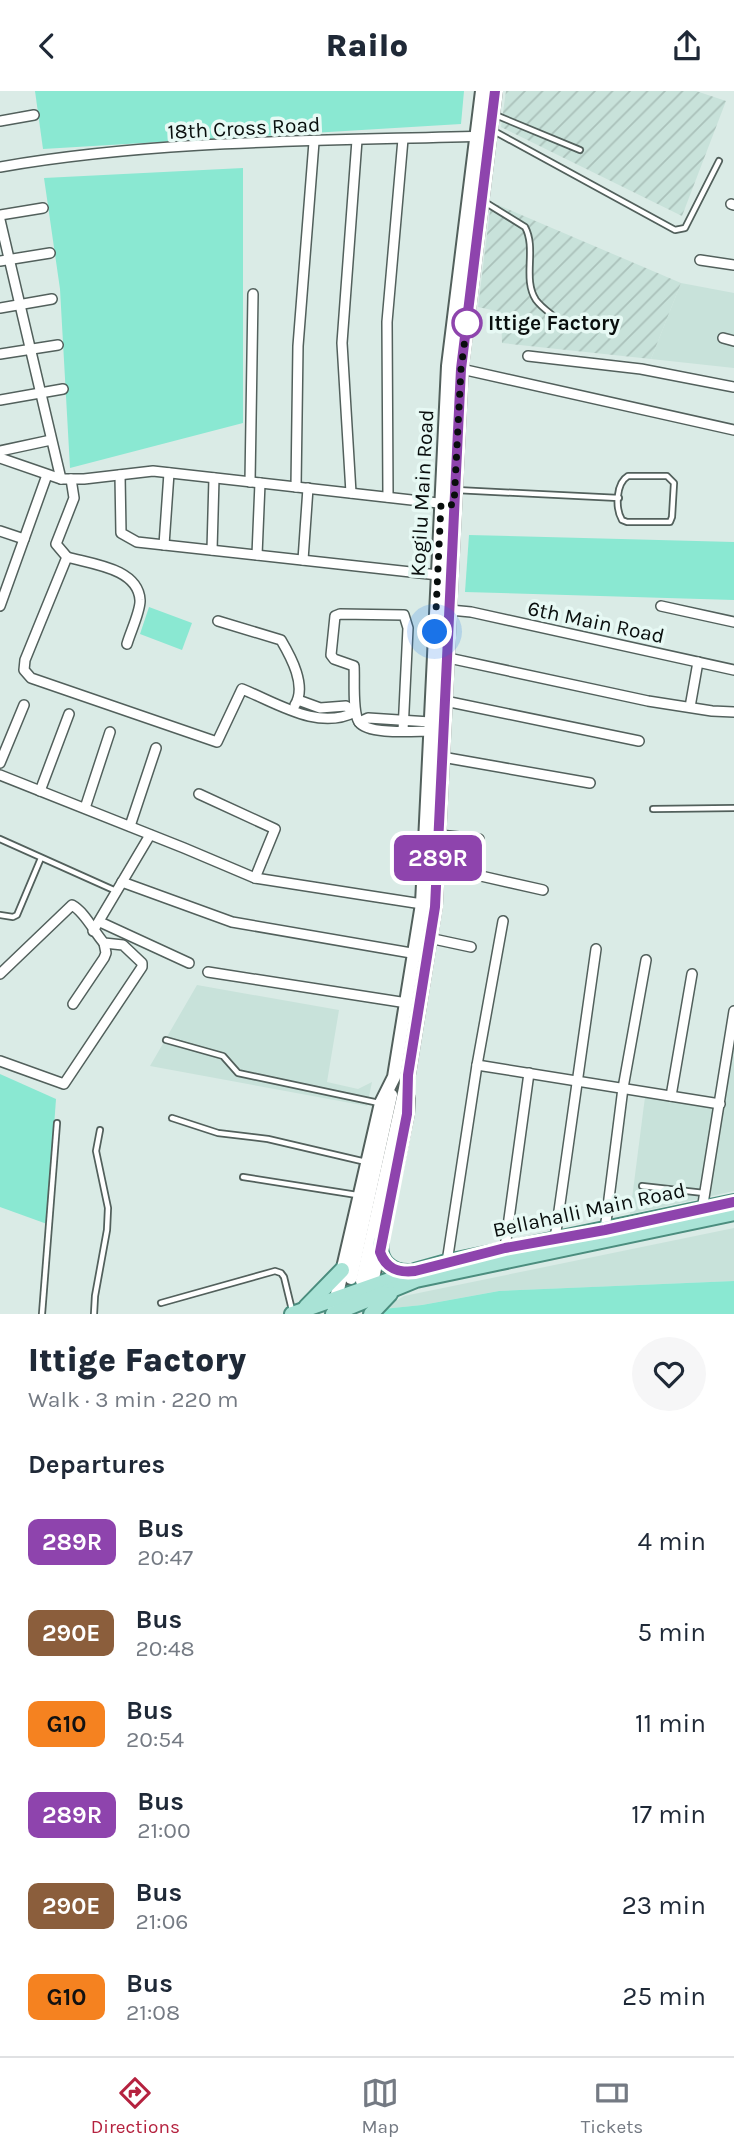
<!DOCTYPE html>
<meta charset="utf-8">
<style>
body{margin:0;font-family:Karla,sans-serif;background:#f6f6f7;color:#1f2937;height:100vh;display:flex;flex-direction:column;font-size:26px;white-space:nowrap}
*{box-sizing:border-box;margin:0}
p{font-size:23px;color:#747a83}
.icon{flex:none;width:38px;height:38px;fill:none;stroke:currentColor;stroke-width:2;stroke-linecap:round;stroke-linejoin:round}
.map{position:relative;height:1223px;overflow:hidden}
.drawer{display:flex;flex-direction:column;background:#fff;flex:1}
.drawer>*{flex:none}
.badge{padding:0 14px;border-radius:10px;font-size:24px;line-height:46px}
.you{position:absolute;width:35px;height:35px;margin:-18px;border:5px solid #fff;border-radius:50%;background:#1a73e8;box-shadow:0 0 0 10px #1a73e833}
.map>.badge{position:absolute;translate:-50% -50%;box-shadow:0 0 0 4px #fff}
h2{padding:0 28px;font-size:26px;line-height:63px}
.round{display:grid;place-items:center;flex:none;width:74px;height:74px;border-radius:37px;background:#f6f6f7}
.summary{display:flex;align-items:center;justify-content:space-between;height:119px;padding:0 28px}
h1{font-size:33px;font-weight:800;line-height:52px}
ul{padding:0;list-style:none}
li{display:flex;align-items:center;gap:21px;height:91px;padding:0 28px}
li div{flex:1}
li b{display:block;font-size:26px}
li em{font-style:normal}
li .badge{min-width:77px;font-weight:700;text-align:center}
header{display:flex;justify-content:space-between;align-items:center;height:91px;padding:0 28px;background:#fff;font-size:32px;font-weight:800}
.tabs{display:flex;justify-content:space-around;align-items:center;height:98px;border-top:2px solid #e0e1e3;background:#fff;font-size:19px;color:#747a83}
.tabs a{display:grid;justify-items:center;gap:4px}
.tabs .current{color:#b5223f}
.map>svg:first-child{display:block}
.built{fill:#c8e2da}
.industrial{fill:url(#industrial-furrows)}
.green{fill:#8ae8d2}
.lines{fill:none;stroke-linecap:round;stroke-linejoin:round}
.lane-casing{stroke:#52605c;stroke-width:8}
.street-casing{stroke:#52605c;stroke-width:12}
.secondary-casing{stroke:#52605c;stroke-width:16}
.primary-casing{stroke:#4b8d7e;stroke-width:18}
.lane{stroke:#fff;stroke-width:4.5}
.street{stroke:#fff;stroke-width:9}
.secondary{stroke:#fff;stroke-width:12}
.primary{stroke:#a9e3d6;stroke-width:14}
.line-casing{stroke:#fff;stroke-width:16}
.line{stroke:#8e44ad;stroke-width:10}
.walk{stroke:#090e0d;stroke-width:7;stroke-dasharray:0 12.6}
.stop-dot{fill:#fff;stroke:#8e44ad;stroke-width:3.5}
.labels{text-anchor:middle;stroke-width:7;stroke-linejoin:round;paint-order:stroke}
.street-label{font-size:21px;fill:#090e0d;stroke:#e7f9f4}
.stop-label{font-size:21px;font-weight:bold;fill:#090e0d;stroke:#e7f9f4;text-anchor:start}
</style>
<header><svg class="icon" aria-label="back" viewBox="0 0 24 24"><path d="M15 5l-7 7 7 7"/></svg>Railo<svg class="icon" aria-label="share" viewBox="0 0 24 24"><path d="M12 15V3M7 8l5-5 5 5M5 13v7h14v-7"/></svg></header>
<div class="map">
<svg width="734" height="1223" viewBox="0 0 734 1223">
<defs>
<pattern id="industrial-furrows" width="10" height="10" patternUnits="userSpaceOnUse" patternTransform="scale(1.75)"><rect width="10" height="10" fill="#c8e2da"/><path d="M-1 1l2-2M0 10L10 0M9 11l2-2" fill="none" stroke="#aac1ba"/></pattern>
</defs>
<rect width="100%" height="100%" fill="#daebe6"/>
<g class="built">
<path d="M681,192L734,202V277L651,268Z"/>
<path d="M197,894L339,919L327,991L358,998L372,991L367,1015L150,975Z"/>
<path d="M734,957V1100L707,1106Z"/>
<path d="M645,1006L715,1016L699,1108L630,1123Z"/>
<path d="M734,1137V1190L499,1200L422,1214L383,1218L404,1205Z"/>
</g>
<g class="industrial">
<path d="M506,0H696L726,10L682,125L501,36Z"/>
<path d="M491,111L681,192L651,268L502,252L501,221L478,216Z"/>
</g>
<g class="green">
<path d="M35,0H464L461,33L43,58Z"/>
<path d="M243,77V332L70,377L60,198L44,87Z"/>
<path d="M469,444L734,451V509L465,501Z"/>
<path d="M149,516L192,532L182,559L140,543Z"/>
<path d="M0,983L56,1008L47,1133L0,1116Z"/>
<path d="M734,1190V1223H378L383,1218L422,1214L499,1200Z"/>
</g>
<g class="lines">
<defs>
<g id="lane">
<path d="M493,23L580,59"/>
<path d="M492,39L675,139L685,137L719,70"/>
<path d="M483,110L525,136C537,158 522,188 536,209C541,216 550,222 557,228"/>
<path d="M628,385H667L674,392L672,426L670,431H627L622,429C615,417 616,392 628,385Z"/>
<path d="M456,399L619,407"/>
<path d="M653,718L734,717"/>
<path d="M0,748L116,800"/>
<path d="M0,824L13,826L17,824L41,767"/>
<path d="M166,949L223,965L238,982L379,1012"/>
<path d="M172,1027L218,1042L268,1048L366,1071"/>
<path d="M243,1086L357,1104"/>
<path d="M642,1095L704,1102"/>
<path d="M161,1212L275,1180L281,1182L284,1186L292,1219"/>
<path d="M42,1223L57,1032"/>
<path d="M94,1223L95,1205L107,1139L108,1117L96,1060L100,1039"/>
</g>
<g id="street">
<path d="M0,30L34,24"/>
<path d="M0,76C161,48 327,50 490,45"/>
<path d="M731,113L734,114"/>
<path d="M0,124L43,117"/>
<path d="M0,129L61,388"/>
<path d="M700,169L734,174"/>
<path d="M0,170L50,162"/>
<path d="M0,217L52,208"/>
<path d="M723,247L734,250"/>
<path d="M0,263L58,254"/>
<path d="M528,265L641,278L734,296"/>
<path d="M448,275L734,339"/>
<path d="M0,309L63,298"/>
<path d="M0,360L51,349"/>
<path d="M0,367L61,388H84L153,380L447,413"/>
<path d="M120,384L121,442L137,451L438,484"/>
<path d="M250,391L253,203"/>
<path d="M296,396L298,255L314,51"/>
<path d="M351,402L342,252L357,49"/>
<path d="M388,406L387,231L403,48"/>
<path d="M0,440L24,448"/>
<path d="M164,454L169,382"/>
<path d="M212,459L214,387"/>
<path d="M257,464L260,392"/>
<path d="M67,466L56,453L74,407L71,388"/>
<path d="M303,469L308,397"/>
<path d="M0,515L47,384"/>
<path d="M661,515L734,531"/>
<path d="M450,519L471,521L734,579"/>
<path d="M218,530L281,549C291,566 307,595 295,614"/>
<path d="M127,553C130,542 141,519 140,509C138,477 91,473 67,466L25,569L24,579L31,587L217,651L242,598C277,612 318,640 355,621L346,615L320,617L298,609"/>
<path d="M444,566L648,610L712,620L734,621"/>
<path d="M445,610L639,650"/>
<path d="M690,616L698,571"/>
<path d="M359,631L368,627L430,631"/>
<path d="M403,640L408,537L404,524L340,523L335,525L331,564L334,568L354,575C355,588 352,621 359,631C368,644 414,640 430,640"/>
<path d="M442,666L590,692"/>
<path d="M0,672L24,614"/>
<path d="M0,684L184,757L255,787L422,813"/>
<path d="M40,700L69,623"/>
<path d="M199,703L275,738L255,787"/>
<path d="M85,717L110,641"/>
<path d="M130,735L156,657"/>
<path d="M439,744L479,748"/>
<path d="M431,778L481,785L543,799"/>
<path d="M122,791L232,831L417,863"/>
<path d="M100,831L189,872"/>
<path d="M93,840L150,744"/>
<path d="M429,847L471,856"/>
<path d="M208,881L407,912"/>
<path d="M0,883L72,814C85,821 94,841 104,852L123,854L142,872V876L64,993L0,970"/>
<path d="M73,913L104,867L106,862L104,852"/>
<path d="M477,974L720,1013"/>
<path d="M671,1005L692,883"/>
<path d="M702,1119L734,920"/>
<path d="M605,1139L623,997L646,869"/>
<path d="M555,1148L596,858"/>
<path d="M505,1157L529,982"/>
<path d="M447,1171L477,974L503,830"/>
</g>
<g id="secondary">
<path d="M351,1187L391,1004"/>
<path d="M362,1190L408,984L435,815L461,277L495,0"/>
<path d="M370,1202L407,1023L408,1007"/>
<path d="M334,1216L381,1012L394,986L422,813L448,275L482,0"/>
</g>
<g id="primary">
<path d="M381,1150C377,1169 391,1182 410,1181"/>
<path d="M306,1216L342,1179"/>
<path d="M292,1223L415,1180L447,1171L734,1111"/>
<path d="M333,1223L416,1189L734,1122"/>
<path d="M371,1223L390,1203"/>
</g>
</defs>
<use href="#lane" class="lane-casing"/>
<use href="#street" class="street-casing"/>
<use href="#secondary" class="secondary-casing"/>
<use href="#primary" class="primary-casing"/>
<use href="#lane" class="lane"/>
<use href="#street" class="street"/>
<use href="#secondary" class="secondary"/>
<use href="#primary" class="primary"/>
</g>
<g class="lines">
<defs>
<path id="line" d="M495,0L461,278L435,816L408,984L407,1023L380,1161C386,1178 398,1182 415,1180L505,1157L605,1139L734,1111"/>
</defs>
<use href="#line" class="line-casing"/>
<use href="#line" class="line"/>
<path class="walk" d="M435,541L441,413L454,414L461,278L467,232"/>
</g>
<circle class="stop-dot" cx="467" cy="232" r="14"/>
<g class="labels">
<g class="street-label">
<text transform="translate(244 37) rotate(-3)" y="7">18th Cross Road</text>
<text transform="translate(422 402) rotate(-87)" y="7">Kogilu Main Road</text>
<text transform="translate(596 531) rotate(12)" y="7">6th Main Road</text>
<text transform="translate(589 1119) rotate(-12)" y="7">Bellahalli Main Road</text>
</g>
<g class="stop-label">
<text x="488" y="239">Ittige Factory</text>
</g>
</g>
</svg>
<div class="you" style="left:435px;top:541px"></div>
<b class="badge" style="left:438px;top:767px;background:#8e44ad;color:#fff">289R</b>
</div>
<section class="drawer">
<div class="summary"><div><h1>Ittige Factory</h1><p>Walk · 3 min · 220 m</p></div><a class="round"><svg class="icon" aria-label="heart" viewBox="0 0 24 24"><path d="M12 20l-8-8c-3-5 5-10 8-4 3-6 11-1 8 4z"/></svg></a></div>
<h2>Departures</h2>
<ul>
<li><span class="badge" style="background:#8e44ad;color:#fff">289R</span><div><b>Bus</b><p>20:47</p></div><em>4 min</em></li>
<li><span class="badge" style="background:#8b5e3c;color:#fff">290E</span><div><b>Bus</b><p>20:48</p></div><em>5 min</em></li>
<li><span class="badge" style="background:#f58220;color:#111">G10</span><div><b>Bus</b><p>20:54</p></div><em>11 min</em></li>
<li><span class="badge" style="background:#8e44ad;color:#fff">289R</span><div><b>Bus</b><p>21:00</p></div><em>17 min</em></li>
<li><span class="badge" style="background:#8b5e3c;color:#fff">290E</span><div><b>Bus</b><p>21:06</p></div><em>23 min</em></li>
<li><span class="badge" style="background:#f58220;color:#111">G10</span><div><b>Bus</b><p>21:08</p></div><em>25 min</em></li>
</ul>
</section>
<nav class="tabs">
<a class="current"><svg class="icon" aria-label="directions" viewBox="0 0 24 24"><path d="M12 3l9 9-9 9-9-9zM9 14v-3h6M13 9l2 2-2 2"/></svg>Directions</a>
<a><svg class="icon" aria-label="map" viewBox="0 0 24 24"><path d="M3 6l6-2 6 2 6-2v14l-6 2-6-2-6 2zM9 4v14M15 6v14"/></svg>Map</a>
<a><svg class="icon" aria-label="tickets" viewBox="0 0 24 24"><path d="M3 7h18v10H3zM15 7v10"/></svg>Tickets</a>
</nav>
